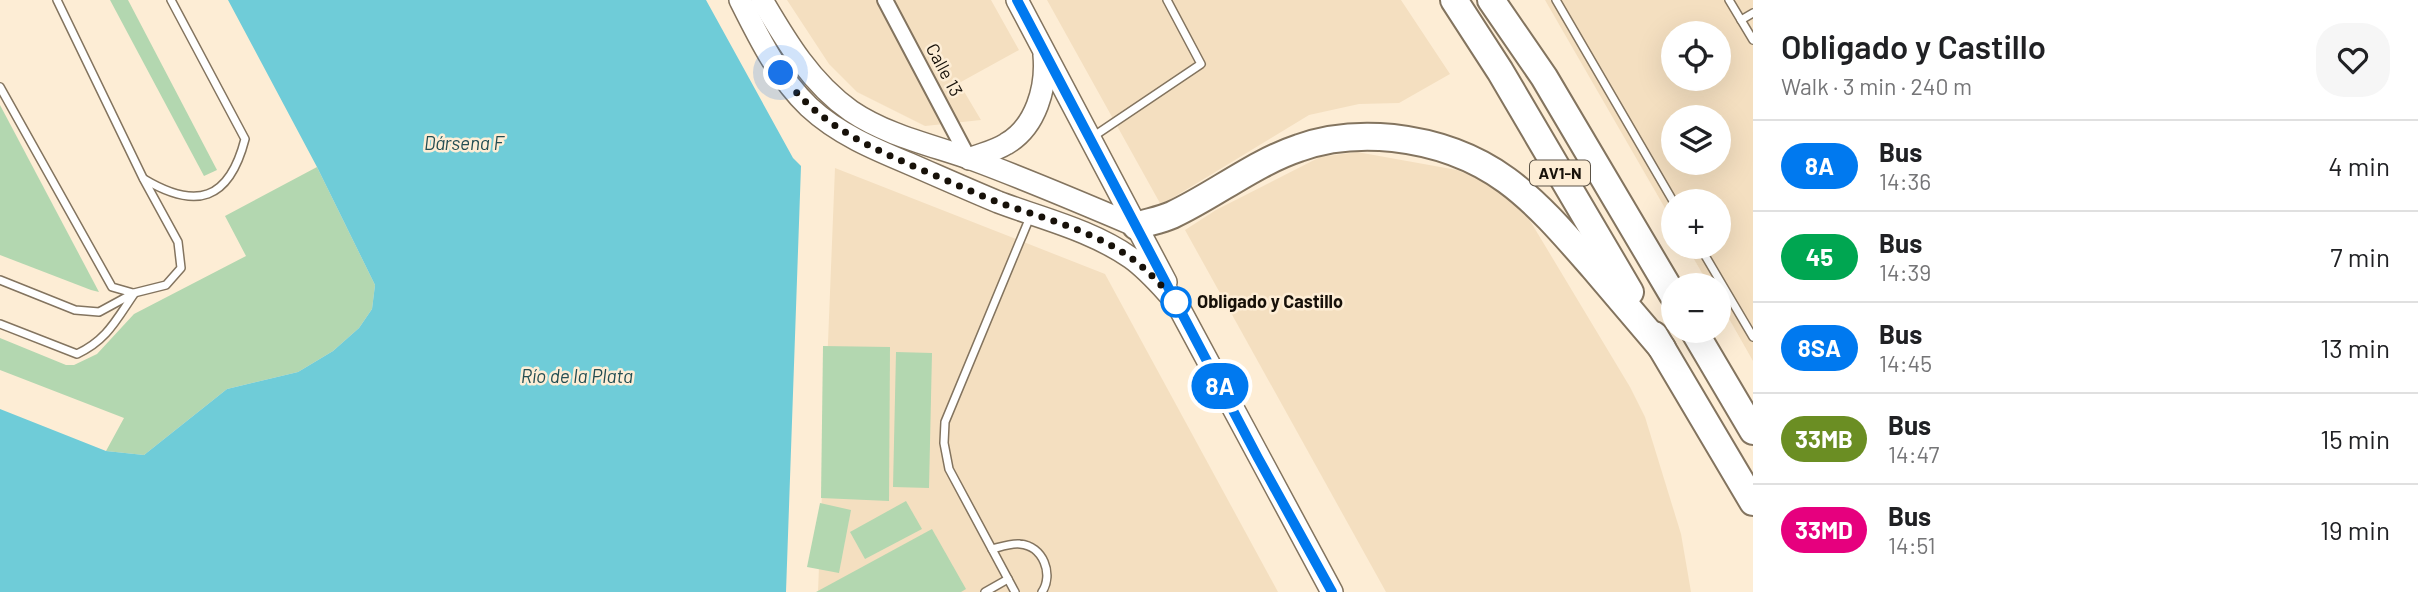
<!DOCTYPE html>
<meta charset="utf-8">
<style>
body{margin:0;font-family:Barlow,sans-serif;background:#f6f6f6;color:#202124;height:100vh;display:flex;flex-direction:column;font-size:26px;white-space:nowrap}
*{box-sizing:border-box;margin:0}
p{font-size:23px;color:#757577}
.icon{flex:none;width:38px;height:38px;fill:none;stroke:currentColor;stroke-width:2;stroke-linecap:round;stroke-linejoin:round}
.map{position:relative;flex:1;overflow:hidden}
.details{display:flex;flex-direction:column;background:#fff;width:665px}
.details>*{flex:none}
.badge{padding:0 14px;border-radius:23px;font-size:24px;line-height:46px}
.tools{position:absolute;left:1661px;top:21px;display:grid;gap:14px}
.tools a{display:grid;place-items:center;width:70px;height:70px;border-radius:50%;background:#fff;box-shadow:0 7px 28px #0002;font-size:35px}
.you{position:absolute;width:35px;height:35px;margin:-18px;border:5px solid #fff;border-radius:50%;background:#1a73e8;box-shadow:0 0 0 10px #1a73e833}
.map>.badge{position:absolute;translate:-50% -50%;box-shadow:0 0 0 4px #fff}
.round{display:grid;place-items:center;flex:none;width:74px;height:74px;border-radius:28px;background:#f6f6f6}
.head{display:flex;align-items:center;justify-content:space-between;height:119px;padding:0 28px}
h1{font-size:33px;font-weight:600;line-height:52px}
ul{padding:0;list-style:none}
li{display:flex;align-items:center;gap:21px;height:91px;padding:0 28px;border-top:2px solid #e0e0e0}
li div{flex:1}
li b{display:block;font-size:26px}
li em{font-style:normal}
li .badge{min-width:77px;font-weight:700;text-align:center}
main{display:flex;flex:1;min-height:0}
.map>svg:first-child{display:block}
.built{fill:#f4dfc0;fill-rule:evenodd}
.green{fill:#b3d7b0}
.water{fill:#6fccd8}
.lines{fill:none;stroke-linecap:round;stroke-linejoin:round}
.lane-casing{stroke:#83745f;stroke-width:10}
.street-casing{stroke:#83745f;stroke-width:18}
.secondary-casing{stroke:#83745f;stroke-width:24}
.highway-casing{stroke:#83745f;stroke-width:30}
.lane{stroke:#fff;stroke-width:7}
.street{stroke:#fff;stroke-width:14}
.secondary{stroke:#fff;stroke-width:21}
.highway{stroke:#fff;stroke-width:26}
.line-casing{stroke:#fff;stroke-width:16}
.line{stroke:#0079ef;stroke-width:10}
.walk{stroke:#171109;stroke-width:7;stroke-dasharray:0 12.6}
.stop-dot{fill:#fff;stroke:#0079ef;stroke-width:3.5}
.labels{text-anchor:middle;stroke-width:5;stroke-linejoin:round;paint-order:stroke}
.shield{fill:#fdedd5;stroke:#5c5346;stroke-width:2}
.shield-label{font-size:16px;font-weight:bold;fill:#171109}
.street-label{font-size:18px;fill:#171109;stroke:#fdedd5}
.stop-label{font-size:18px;font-weight:bold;fill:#171109;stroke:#fdedd5;text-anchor:start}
.water-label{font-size:19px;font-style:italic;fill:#224d52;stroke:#fdedd5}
</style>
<main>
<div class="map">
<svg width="1753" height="592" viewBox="0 0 1753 592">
<rect width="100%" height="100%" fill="#fdedd5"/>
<g class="built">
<path d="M787,0H991L1019,50L959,83L981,120L925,126L857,92L829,64Z"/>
<path d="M1047,0H1401L1450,74L1399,103L1359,104L1309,115L1161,205Z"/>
<path d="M1545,0H1753V361L1719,301L1718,285H1709L1687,247H1718V201H1673V222ZM1673,33H1718V79H1673ZM1673,117H1718V163H1673Z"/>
<path d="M1357,152L1457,170L1493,185L1520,204L1630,387L1645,417L1681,534L1691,592H1386L1185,230L1216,210L1320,157Z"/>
<path d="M835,168L1105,274L1278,592H818Z"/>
</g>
<g class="green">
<path d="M110,0H128L217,170L204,176Z"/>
<path d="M0,105L99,292L91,290L0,255Z"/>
<path d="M317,167L375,285L372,309L359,328L333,351L298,372L227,389L144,455L106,451L124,418L0,370V338L66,365H74L97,354L134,314L246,256L225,216Z"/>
<path d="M823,346L890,347L889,501L821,498Z"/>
<path d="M896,352L932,353L929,488L893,487Z"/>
<path d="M906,501L922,529L865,559L850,532Z"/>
<path d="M820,503L851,510L839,573L807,567Z"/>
<path d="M932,529L966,589L961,592H816Z"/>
</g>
<path class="water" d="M228,0H706L793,158L801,166L786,592H0V409L106,451L144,455L227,389L298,372L333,351L359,328L372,309L375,285L317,167Z"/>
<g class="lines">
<defs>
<g id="lane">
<path d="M1556,0L1673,201"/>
<path d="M1729,0L1753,40"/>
<path d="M1741,20L1753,13"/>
<path d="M0,87L112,287L133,293"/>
<path d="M1094,136L1201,64L1167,0"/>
<path d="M144,179C196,210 229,201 245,139L171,0"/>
<path d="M1700,247L1753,337"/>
<path d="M0,280L75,310L99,312L134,293L166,285L181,268L178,242L143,178L57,0"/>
<path d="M0,324L77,354C107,340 116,320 134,294"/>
<path d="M992,549C1000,547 1011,543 1020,544C1043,546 1054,574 1042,592"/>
<path d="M985,592L1008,579"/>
<path d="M1015,592L949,469L944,443L945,422L1030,217"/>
</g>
<path id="street" d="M885,0L969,159"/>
<g id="secondary">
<path d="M740,0C759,38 778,77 809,107C838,134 874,149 910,164C940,177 969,190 998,202C1043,219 1091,230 1131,258C1148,270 1162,287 1176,302L1332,592"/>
<path d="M762,0C786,41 811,83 851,111C888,136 932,145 974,160C1028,180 1082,203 1136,226"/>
<path d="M1017,0L1166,282"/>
<path d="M969,159C981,154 995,151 1006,144C1036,127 1047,87 1044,55"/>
</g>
<g id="highway">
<path d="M1454,0L1500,71L1630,292"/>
<path d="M1491,0L1544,77L1673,295"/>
<path d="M1136,226C1148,222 1161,220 1172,215C1215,195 1254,163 1299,148C1329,137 1362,135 1393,138C1491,149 1533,198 1593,267C1616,294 1639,321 1662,348"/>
<path d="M1694,331L1753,431"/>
<path d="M1654,335L1753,502"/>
</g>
</defs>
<use href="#lane" class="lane-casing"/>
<use href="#street" class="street-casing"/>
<use href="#secondary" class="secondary-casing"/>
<use href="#highway" class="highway-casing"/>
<use href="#lane" class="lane"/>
<use href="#street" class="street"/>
<use href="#secondary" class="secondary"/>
<use href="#highway" class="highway"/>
</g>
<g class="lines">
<defs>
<path id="line" d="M1017,0L1258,458L1332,592"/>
</defs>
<use href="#line" class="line-casing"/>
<use href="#line" class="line"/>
<path class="walk" d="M781,73C818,126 872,148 929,173C954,183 978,195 1003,204C1046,219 1093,231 1131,258C1148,270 1163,287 1176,302"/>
</g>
<circle class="stop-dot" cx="1176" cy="302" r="14"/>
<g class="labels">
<rect class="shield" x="1530" y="160.5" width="60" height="25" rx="5"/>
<g class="shield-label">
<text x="1560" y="179">AV1-N</text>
</g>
<g class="street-label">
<text transform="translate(944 70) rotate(62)" y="6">Calle 13</text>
</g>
<g class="stop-label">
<text x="1197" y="308">Obligado y Castillo</text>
</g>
<g class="water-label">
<text x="464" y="150">Dársena F</text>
<text x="577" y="383">Río de la Plata</text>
</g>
</g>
</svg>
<div class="tools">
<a><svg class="icon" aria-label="locate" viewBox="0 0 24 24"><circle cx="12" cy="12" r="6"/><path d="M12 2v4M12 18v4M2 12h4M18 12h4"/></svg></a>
<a><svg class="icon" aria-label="layers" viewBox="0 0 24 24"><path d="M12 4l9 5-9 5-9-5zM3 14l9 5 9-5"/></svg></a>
<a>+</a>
<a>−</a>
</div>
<div class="you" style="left:781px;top:73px"></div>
<b class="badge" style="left:1220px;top:386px;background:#0079ef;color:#fff">8A</b>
</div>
<section class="details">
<div class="head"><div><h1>Obligado y Castillo</h1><p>Walk · 3 min · 240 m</p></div><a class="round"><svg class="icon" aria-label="heart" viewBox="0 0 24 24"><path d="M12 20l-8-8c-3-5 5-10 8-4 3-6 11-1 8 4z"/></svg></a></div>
<ul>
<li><span class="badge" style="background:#0079ef;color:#fff">8A</span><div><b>Bus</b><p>14:36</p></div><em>4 min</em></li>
<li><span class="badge" style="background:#00a651;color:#fff">45</span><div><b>Bus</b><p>14:39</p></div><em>7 min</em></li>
<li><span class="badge" style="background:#0079ef;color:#fff">8SA</span><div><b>Bus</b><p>14:45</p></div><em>13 min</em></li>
<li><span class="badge" style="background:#6b8e23;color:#fff">33MB</span><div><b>Bus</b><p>14:47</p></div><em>15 min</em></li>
<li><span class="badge" style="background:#e6007e;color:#fff">33MD</span><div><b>Bus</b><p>14:51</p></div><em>19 min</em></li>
</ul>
</section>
</main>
